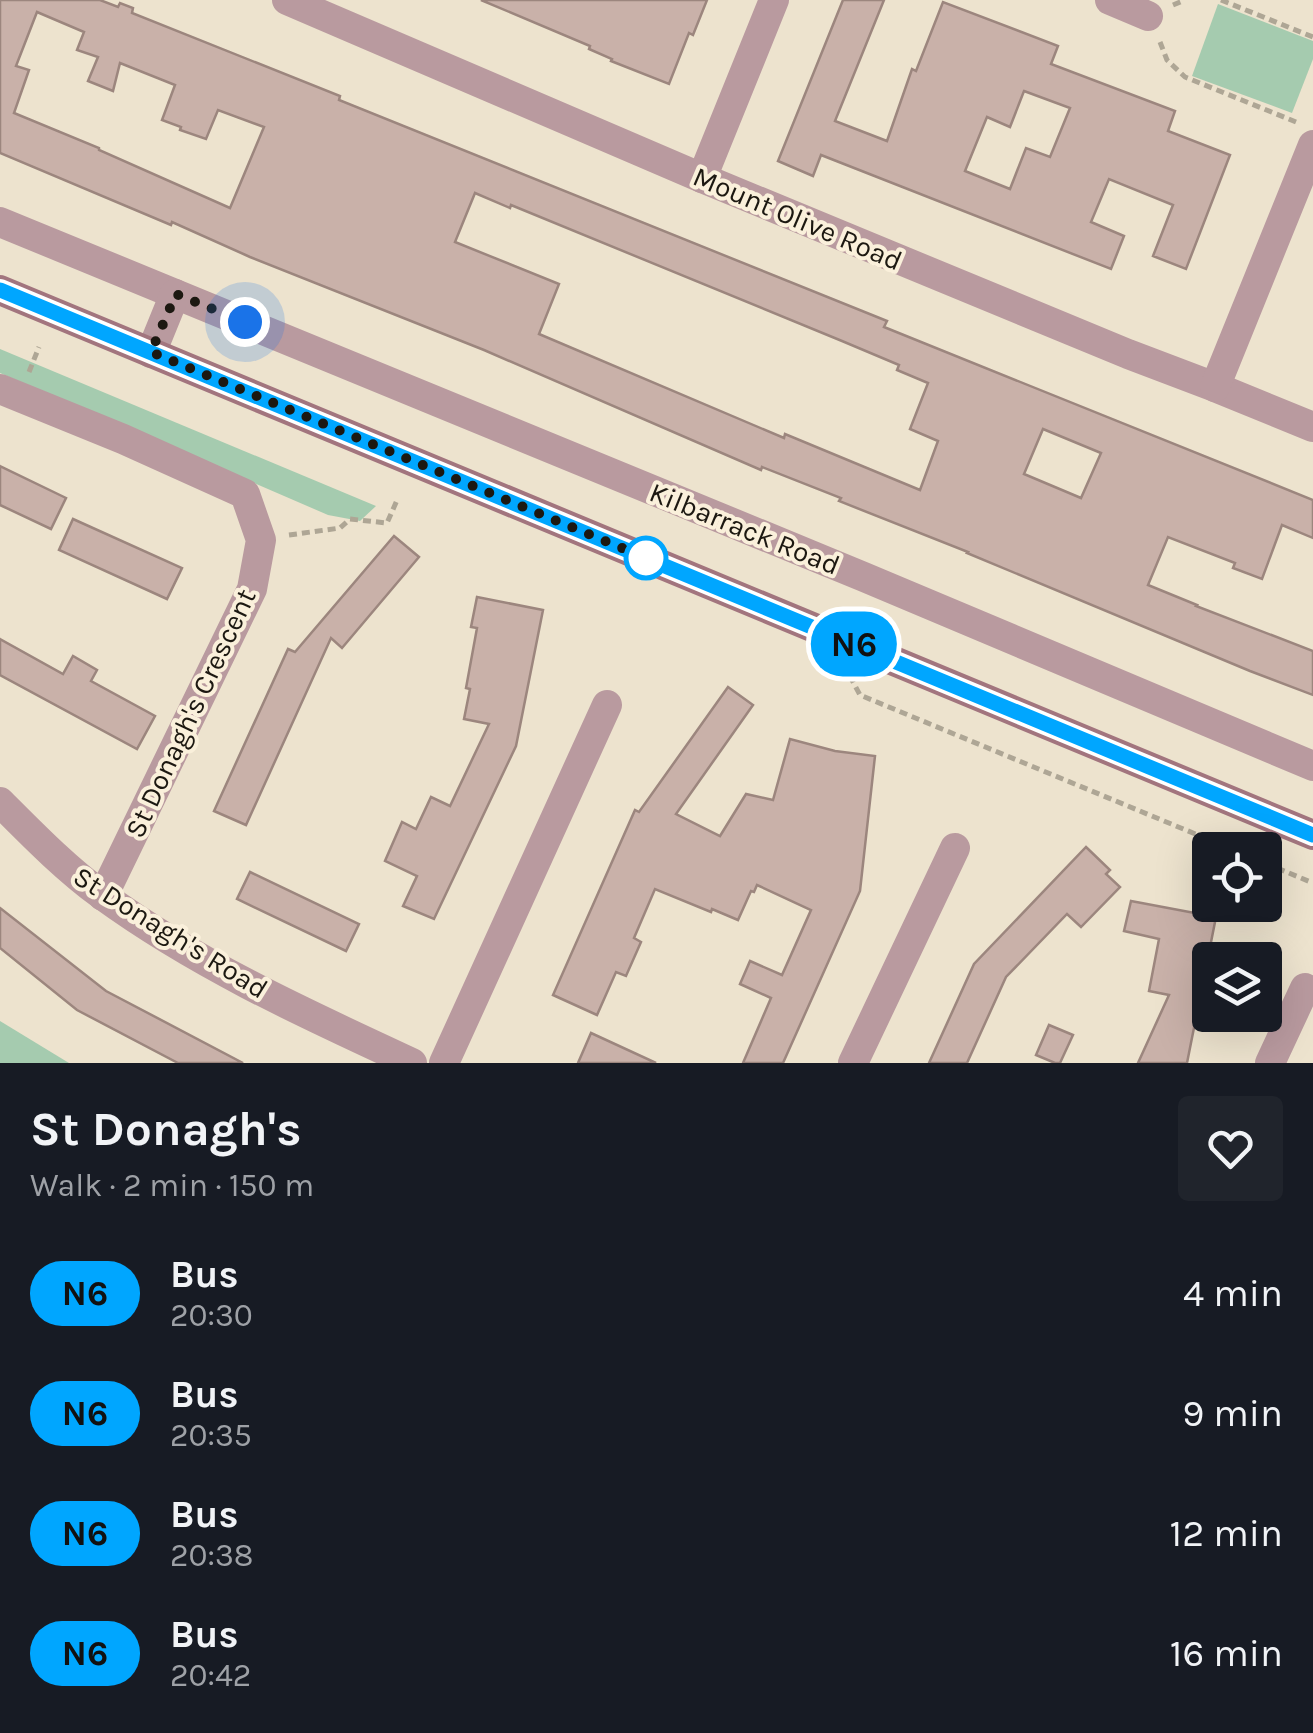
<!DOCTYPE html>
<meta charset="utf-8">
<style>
body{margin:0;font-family:Karla,sans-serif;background:#20242c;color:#f1f3f6;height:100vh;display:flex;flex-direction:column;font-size:38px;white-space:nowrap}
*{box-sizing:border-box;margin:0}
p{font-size:32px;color:#9ea1a6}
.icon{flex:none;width:55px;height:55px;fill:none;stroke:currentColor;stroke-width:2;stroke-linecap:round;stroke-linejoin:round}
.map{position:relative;height:1063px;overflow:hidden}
.side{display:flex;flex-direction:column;background:#171b24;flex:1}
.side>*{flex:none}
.badge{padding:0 20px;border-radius:32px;font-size:35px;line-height:65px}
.tools{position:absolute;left:1192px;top:832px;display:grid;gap:20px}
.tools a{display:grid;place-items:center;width:90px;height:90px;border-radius:10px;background:#171b24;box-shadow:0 10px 40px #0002;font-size:50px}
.you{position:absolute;width:50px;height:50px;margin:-25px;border:8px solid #fff;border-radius:50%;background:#1a73e8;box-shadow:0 0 0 15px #1a73e833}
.map>.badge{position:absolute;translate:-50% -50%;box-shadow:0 0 0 5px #fff}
.round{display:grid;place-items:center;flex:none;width:105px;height:105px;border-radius:10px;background:#20242c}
.summary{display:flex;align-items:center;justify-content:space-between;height:170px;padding:0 30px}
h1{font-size:48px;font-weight:700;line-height:75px}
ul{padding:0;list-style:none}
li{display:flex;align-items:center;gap:30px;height:120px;padding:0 30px}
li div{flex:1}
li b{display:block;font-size:38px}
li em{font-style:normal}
li .badge{min-width:110px;font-weight:700;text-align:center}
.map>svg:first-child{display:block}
.green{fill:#a5cbaf}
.building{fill:#c9b1a9;stroke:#9c867e;stroke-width:2.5;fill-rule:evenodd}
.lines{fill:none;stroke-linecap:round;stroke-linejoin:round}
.path{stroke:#aea695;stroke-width:5;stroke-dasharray:8 5;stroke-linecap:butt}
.minor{stroke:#b99a9f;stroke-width:30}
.secondary{stroke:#a2757e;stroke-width:30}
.line-casing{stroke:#fff;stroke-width:22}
.line{stroke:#00a6ff;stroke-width:15}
.walk{stroke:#1c1811;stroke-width:10;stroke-dasharray:0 18}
.stop-dot{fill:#fff;stroke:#00a6ff;stroke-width:5}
.labels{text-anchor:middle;stroke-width:8;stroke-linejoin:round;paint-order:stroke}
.street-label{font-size:28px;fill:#1c1811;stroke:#faf0db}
</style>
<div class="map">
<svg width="1313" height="1063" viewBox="0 0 1313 1063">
<rect width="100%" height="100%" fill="#ede3ce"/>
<g class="green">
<path d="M1218,4L1313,41V59L1292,113L1192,76Z"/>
<path d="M0,349L376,506L360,521L328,515L0,373Z"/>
<path d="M0,1021L69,1063H0Z"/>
</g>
<g class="building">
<path d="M0,0H100L118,7L120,3L133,8L132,13L340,96L339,100L887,321L884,327L1313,500V538L1282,525L1262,579L1233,568L1235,563L1168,537L1148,585L1197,605L1196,606L1313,651V695L1250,671L967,553L968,552L839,501L841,498L762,467L761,470L484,350L250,257L172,222L171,225L0,153ZM37,12L84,32L77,50L98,57L88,81L113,91L120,63L175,85L162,120L181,127L180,130L206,139L218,110L264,127L230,208L99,150V148L14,113L29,70L16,66ZM475,193L510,208L511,205L842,341L899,365L897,370L928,383L910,429L938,441L920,490L785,434L784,438L539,334L559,284L455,242ZM1043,429L1101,453L1081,498L1024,474Z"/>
<path d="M481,0H707L693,35L689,33L669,84L611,61L612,59L589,49L590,46Z"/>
<path d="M843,0H884L835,121L887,141L912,69L916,71L943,2L1058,46L1051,64L1175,111L1168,131L1230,155L1186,269L1153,256L1173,205L1109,179L1091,222L1124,236L1111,269L821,155L813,176L778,161ZM1024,91L1070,108L1050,157L1026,148L1010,189L965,171L987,117L1010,127Z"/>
<path d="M0,466L66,498L51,529L0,505Z"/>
<path d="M73,519L182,568L167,599L59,550Z"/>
<path d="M394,536L419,557L342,648L331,638L246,825L214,811L288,649L295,652Z"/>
<path d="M477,597L543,610L516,746L434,919L403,906L417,876L385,861L402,822L416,829L431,797L450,806L489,724L464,719L470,689L466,688L477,628L471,627Z"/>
<path d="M0,639L63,674L73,656L97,670L91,681L155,716L137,749L0,675Z"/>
<path d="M728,687L753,705L676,814L720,836L746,794L773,800L790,739L835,751L875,756L860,891L783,1063H743L771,998L740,984L750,961L782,975L811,910L757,885L754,892L751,891L738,920L712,909L711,912L655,889L634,938L641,942L626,976L616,972L597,1015L553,995L635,810L639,812Z"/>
<path d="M1086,847L1110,870L1106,874L1120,887L1081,927L1067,914L1006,977L967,1063H929L974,964Z"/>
<path d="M250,872L359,924L346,951L237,899Z"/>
<path d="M1131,901L1216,917L1187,1063H1138L1169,995L1149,991L1159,939L1124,931Z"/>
<path d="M0,908L106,991L243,1063H178L77,1010L0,948Z"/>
<path d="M1049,1025L1073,1035L1060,1063H1055L1036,1055Z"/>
<path d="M591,1033L656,1063H578Z"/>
</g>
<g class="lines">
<g class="path">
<path d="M1221,0L1313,37"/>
<path d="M1173,5L1185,0"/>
<path d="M1160,42L1167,60L1185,77L1296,122"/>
<path d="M29,372L39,347"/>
<path d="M289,535L340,528L350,519L387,523L398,498"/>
<path d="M852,675V680L860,695L1234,850"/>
<path d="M1265,863L1313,883"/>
</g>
<g class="minor">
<path d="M287,0L702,178L1128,354L1215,387L1313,427"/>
<path d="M1110,0L1148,16"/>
<path d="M702,178L774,0"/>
<path d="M0,222L864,577L1313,766"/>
<path d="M151,353L175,294"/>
<path d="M1215,387L1313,145"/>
<path d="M0,389L123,439L245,494L261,540L252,589L103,896"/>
<path d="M0,802C33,835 65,868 102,895C198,965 306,1014 412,1063"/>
<path d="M444,1063L607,705"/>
<path d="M853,1063L955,848"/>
<path d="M1270,1063L1305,988"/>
</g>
<path class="secondary" d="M0,290L1313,835"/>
</g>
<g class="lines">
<defs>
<path id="line" d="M0,290L1313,835"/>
</defs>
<use href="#line" class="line-casing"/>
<use href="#line" class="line"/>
<path class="walk" d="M245,322L176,294L151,352L646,558"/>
</g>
<circle class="stop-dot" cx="646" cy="558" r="20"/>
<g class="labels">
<g class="street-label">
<text transform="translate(798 218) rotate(23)" y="10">Mount Olive Road</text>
<text transform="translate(745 528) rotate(22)" y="10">Kilbarrack Road</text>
<text transform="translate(190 713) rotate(-65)" y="10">St Donagh's Crescent</text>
<text transform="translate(171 932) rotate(32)" y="10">St Donagh's Road</text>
</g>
</g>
</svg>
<div class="tools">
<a><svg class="icon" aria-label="locate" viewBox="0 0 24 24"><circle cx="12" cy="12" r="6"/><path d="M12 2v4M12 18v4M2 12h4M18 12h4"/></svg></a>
<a><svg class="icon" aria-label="layers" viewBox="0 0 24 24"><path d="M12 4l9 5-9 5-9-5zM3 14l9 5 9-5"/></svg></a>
</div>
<div class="you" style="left:245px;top:322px"></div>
<b class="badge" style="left:854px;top:644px;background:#00a6ff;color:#111">N6</b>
</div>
<section class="side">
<div class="summary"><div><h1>St Donagh's</h1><p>Walk · 2 min · 150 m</p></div><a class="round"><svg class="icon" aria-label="heart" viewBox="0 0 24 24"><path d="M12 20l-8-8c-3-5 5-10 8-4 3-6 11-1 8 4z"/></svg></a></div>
<ul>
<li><span class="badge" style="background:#00a6ff;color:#111">N6</span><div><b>Bus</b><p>20:30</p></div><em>4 min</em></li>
<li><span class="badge" style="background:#00a6ff;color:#111">N6</span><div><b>Bus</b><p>20:35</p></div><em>9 min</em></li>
<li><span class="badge" style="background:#00a6ff;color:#111">N6</span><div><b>Bus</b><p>20:38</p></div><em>12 min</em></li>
<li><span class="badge" style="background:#00a6ff;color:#111">N6</span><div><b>Bus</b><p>20:42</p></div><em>16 min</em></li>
</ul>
</section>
